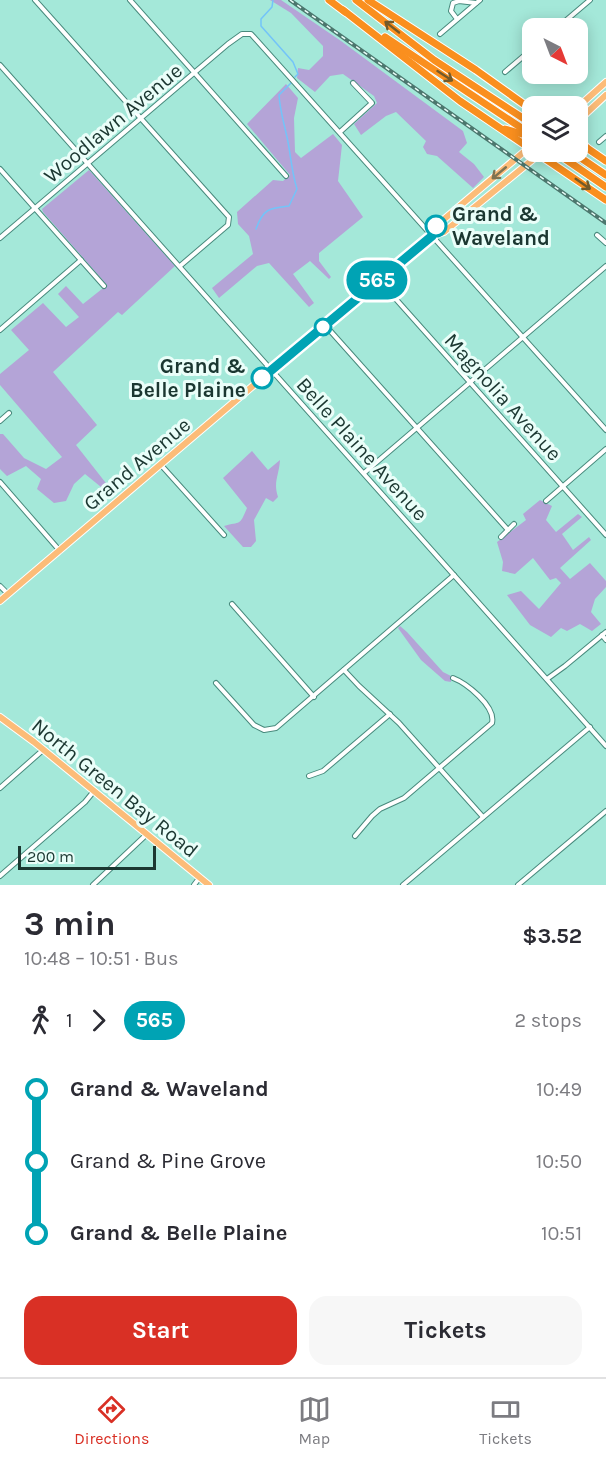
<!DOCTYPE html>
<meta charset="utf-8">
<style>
body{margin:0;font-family:Karla,sans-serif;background:#f7f7f7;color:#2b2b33;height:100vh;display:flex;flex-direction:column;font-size:22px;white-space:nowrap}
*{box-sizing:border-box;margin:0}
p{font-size:20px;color:#7c7c81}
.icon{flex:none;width:33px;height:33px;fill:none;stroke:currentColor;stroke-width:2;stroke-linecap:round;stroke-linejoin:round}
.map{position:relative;height:885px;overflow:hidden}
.side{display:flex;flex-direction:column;background:#fff;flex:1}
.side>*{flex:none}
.badge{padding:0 12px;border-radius:20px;font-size:21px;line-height:39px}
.needle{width:39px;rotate:138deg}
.buttons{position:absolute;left:522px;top:18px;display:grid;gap:12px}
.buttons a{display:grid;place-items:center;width:66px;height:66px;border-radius:12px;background:#fff;box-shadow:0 3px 15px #0003;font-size:30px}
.scale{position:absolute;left:18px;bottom:15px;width:138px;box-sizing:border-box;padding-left:6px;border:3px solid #1b3731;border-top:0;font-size:16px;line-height:21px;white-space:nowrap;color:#1b3731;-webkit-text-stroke:4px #eafef9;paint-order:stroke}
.map>.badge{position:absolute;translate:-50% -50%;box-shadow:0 0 0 3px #fff}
.legs{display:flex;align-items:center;gap:9px;height:66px;padding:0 24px;font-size:20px}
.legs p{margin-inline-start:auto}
.headline{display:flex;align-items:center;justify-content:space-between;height:102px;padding:0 24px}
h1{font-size:33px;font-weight:700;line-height:45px}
.button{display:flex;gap:12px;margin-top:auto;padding:12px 24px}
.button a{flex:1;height:69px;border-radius:18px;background:#d93025;color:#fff;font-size:24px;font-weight:700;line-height:69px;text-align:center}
.button a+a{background:#f7f7f7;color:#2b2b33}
ul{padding:0 24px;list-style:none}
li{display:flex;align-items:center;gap:21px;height:72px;font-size:22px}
li i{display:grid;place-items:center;width:9px;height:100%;margin:0 8px;background:currentColor}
li i::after{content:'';width:15px;height:15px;margin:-8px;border:4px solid;border-radius:50%;background:#fff}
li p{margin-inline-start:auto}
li:first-child i{background:linear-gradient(#0000 50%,currentColor 0)}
li:last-child i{background:linear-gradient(currentColor 50%,#0000 0)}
.menu{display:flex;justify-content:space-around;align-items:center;height:84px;border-top:2px solid #e1e1e2;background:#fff;font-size:16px;color:#7c7c81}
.menu a{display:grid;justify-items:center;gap:3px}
.menu .current{color:#d93025}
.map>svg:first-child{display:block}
.green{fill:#b4a4d7}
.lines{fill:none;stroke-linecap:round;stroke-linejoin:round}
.stream{stroke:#73c4f9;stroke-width:1.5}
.street-casing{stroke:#488a7d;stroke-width:6}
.primary-casing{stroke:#fff;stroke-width:8}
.highway-casing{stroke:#fff;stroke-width:9}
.street{stroke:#fff;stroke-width:4}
.primary{stroke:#fcbc78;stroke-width:6}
.highway{stroke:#fa8f1e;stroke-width:7}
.rail-casing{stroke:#4c776e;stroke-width:4}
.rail{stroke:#eafef9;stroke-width:1.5;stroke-dasharray:4.5;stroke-linecap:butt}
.oneway{stroke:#745a29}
.oneway2{stroke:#807351}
.line-1-casing{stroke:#fff;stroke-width:14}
.line-1{stroke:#00a3b4;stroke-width:9}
.stop-1-dot{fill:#fff;stroke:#00a3b4;stroke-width:3}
.labels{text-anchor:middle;stroke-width:6;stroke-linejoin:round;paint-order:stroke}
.street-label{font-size:21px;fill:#1b3731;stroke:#eafef9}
.stop-label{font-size:21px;font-weight:bold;fill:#1b3731;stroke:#eafef9;text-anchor:start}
</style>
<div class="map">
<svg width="606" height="885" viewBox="0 0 606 885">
<rect width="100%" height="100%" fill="#a4e8d9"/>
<g class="green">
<path d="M270,0H281L341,41L463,131L467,143L459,152L474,164L484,177L473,188L437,156L427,154L423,147L426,141L396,112L386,116L361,135L354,124L377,103L374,96L343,74L330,76L315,92L297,78L298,68L309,70L323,56V46L291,13Z"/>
<path d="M286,84L298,98L294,118L295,152L301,158L333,134L342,145L338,181L363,217L319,253V261L331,277L329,279L310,261L293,274L314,303L309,307L269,263L257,266L219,298L212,288L253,254L249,236L238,224L237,212L273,180L283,181L290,175L247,124Z"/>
<path d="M89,170L175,266L122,315L118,312L53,372L97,425L76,445L109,487L106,491L85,474L74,484L66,501L54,503L37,489L41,479L26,466L7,476L0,469V434H3L24,458L46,469L62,457L0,385V374L29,350L11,330L43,303L66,327L79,317L58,294L66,286L83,304L107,285L43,212L42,209Z"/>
<path d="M252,451L268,470L280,460C279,476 273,482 278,497L273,502L266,498L254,520L256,541L251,547H243L224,526C241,521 239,527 247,508L223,478Z"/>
<path d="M540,500L552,506L546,520L556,532L578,514L582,517L562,534L573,550L589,537L591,540L560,568L570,579L590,563L606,581V587L595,599L591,612L601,624L592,631L580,624L567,631L561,628L551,637L530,625L507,595L521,591L539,609L561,583L556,578L550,580L533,558L515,574L502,571L503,562L497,542L526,520L523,514Z"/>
<path d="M400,626L407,632L443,672L451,676V682L445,681L421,660L398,628Z"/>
</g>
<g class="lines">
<g class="stream">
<path d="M273,0L272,7L261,19V26L293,62L298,74L295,77"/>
<path d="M256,229C263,209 269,208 289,206L297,189C292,173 291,158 288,142C285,126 280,112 279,95L292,82"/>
</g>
<defs>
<g id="street">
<path d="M35,0L229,217L228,225L180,266"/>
<path d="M130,0L286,176"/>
<path d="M457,19L451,11L453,3L459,1L476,3"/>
<path d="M557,28L590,0"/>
<path d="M440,34L480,0"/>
<path d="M0,65L606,746"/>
<path d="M505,72L532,49"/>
<path d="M340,132L372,103L353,83"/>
<path d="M599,142L606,136"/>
<path d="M0,169L104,286"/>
<path d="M597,235L606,243"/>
<path d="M0,238L228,44L242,34H251L606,430"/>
<path d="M378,279L606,535"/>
<path d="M325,325L508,530"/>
<path d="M0,330L81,260"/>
<path d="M0,421L9,413"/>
<path d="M161,465L224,535"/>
<path d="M364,473L606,266"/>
<path d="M0,482L60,551"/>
<path d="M546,501L606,449"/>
<path d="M501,537L514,524"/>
<path d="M0,586L8,594"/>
<path d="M232,604L314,697"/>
<path d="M602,635L606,640"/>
<path d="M344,670L359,686L399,723L483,817"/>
<path d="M547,679L565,666L606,632"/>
<path d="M216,683L254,725L264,730L276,728L454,575"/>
<path d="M309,776L323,771L390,714"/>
<path d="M0,788L43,750"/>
<path d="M355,836L372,816L380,809L404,798L492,723C496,706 466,683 453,678"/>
<path d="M0,876L85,802L94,791"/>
<path d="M93,885L147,834"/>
<path d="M194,885L200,877"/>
<path d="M403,885L590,727"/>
<path d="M518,885L606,811"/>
</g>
<g id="primary">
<path d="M578,107L606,82"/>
<path d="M578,121L606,95"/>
<path d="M432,236L436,226L532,145"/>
<path d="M0,601L375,282L432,236L444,232L542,152"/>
<path d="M0,717L34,742L209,885"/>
</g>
<g id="highway">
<path d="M329,0L345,12"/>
<path d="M356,0L434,60L532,124"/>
<path d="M368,0L476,70L532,110"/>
<path d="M343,10L460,101L606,200"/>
<path d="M385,37L532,135"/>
<path d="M505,129L532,137"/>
<path d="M578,138L587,148"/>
<path d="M578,145L587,148L606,161"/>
<path d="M555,152L606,187"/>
<path d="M572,152L606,175"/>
</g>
</defs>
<use href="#street" class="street-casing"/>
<use href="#primary" class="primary-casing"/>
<use href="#highway" class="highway-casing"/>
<use href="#street" class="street"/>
<use href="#primary" class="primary"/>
<use href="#highway" class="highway"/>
<defs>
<path id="rail" d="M290,0L606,223"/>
</defs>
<use href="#rail" class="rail-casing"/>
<use href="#rail" class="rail"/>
</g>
<defs><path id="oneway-shaft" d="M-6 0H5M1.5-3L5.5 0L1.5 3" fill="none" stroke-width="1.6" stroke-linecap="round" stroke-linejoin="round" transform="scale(1.5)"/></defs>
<g class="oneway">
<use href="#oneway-shaft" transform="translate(392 27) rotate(-142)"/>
<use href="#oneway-shaft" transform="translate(445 76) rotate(33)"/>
<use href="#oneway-shaft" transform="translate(583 184) rotate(35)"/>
</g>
<use class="oneway2" href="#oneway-shaft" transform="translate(499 173) rotate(140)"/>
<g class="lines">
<defs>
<path id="line-1" d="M262,378L432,236L436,226"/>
</defs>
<use href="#line-1" class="line-1-casing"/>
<use href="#line-1" class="line-1"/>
</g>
<g class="stop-1-dot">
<circle cx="436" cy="226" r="10"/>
<circle cx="323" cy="327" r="8"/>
<circle cx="262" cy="378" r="10"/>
</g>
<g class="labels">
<g class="street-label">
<text transform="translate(113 123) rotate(-40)" y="7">Woodlawn Avenue</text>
<text transform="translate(503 397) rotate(48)" y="7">Magnolia Avenue</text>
<text transform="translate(362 449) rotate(48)" y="7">Belle Plaine Avenue</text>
<text transform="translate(137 464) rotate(-40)" y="7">Grand Avenue</text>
<text transform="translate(115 788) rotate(39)" y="7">North Green Bay Road</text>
</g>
<g class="stop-label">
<text x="452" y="221">Grand &amp;<tspan x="452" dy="24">Waveland</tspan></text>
<text x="246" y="373" text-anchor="end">Grand &amp;<tspan x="246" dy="24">Belle Plaine</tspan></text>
</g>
</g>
</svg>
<div class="buttons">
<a><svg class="needle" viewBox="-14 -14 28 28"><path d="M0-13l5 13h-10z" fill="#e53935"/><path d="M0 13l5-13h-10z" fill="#7c7c81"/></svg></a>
<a><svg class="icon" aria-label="layers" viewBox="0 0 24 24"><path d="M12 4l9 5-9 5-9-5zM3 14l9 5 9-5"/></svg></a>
</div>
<div class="scale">200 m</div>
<b class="badge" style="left:377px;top:280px;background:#00a3b4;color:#fff">565</b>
</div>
<section class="side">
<div class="headline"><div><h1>3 min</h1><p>10:48 – 10:51 · Bus</p></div><b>$3.52</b></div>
<div class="legs"><svg class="icon" aria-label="walk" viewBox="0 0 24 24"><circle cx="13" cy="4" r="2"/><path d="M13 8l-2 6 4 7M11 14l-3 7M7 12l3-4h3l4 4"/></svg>1<svg class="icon" aria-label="forward" viewBox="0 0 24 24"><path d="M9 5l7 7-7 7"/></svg><b class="badge" style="background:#00a3b4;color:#fff">565</b><p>2 stops</p></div>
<ul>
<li><i style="color:#00a3b4"></i><b>Grand &amp; Waveland</b><p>10:49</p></li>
<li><i style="color:#00a3b4"></i><span>Grand &amp; Pine Grove</span><p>10:50</p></li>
<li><i style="color:#00a3b4"></i><b>Grand &amp; Belle Plaine</b><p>10:51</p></li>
</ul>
<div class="button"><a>Start</a><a>Tickets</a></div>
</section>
<nav class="menu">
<a class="current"><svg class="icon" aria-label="directions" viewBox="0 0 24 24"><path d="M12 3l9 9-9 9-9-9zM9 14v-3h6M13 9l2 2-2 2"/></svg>Directions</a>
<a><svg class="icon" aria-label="map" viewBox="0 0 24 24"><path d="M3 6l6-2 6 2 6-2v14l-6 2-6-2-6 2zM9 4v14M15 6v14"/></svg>Map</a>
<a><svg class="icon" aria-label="tickets" viewBox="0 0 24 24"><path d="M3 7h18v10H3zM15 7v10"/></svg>Tickets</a>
</nav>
